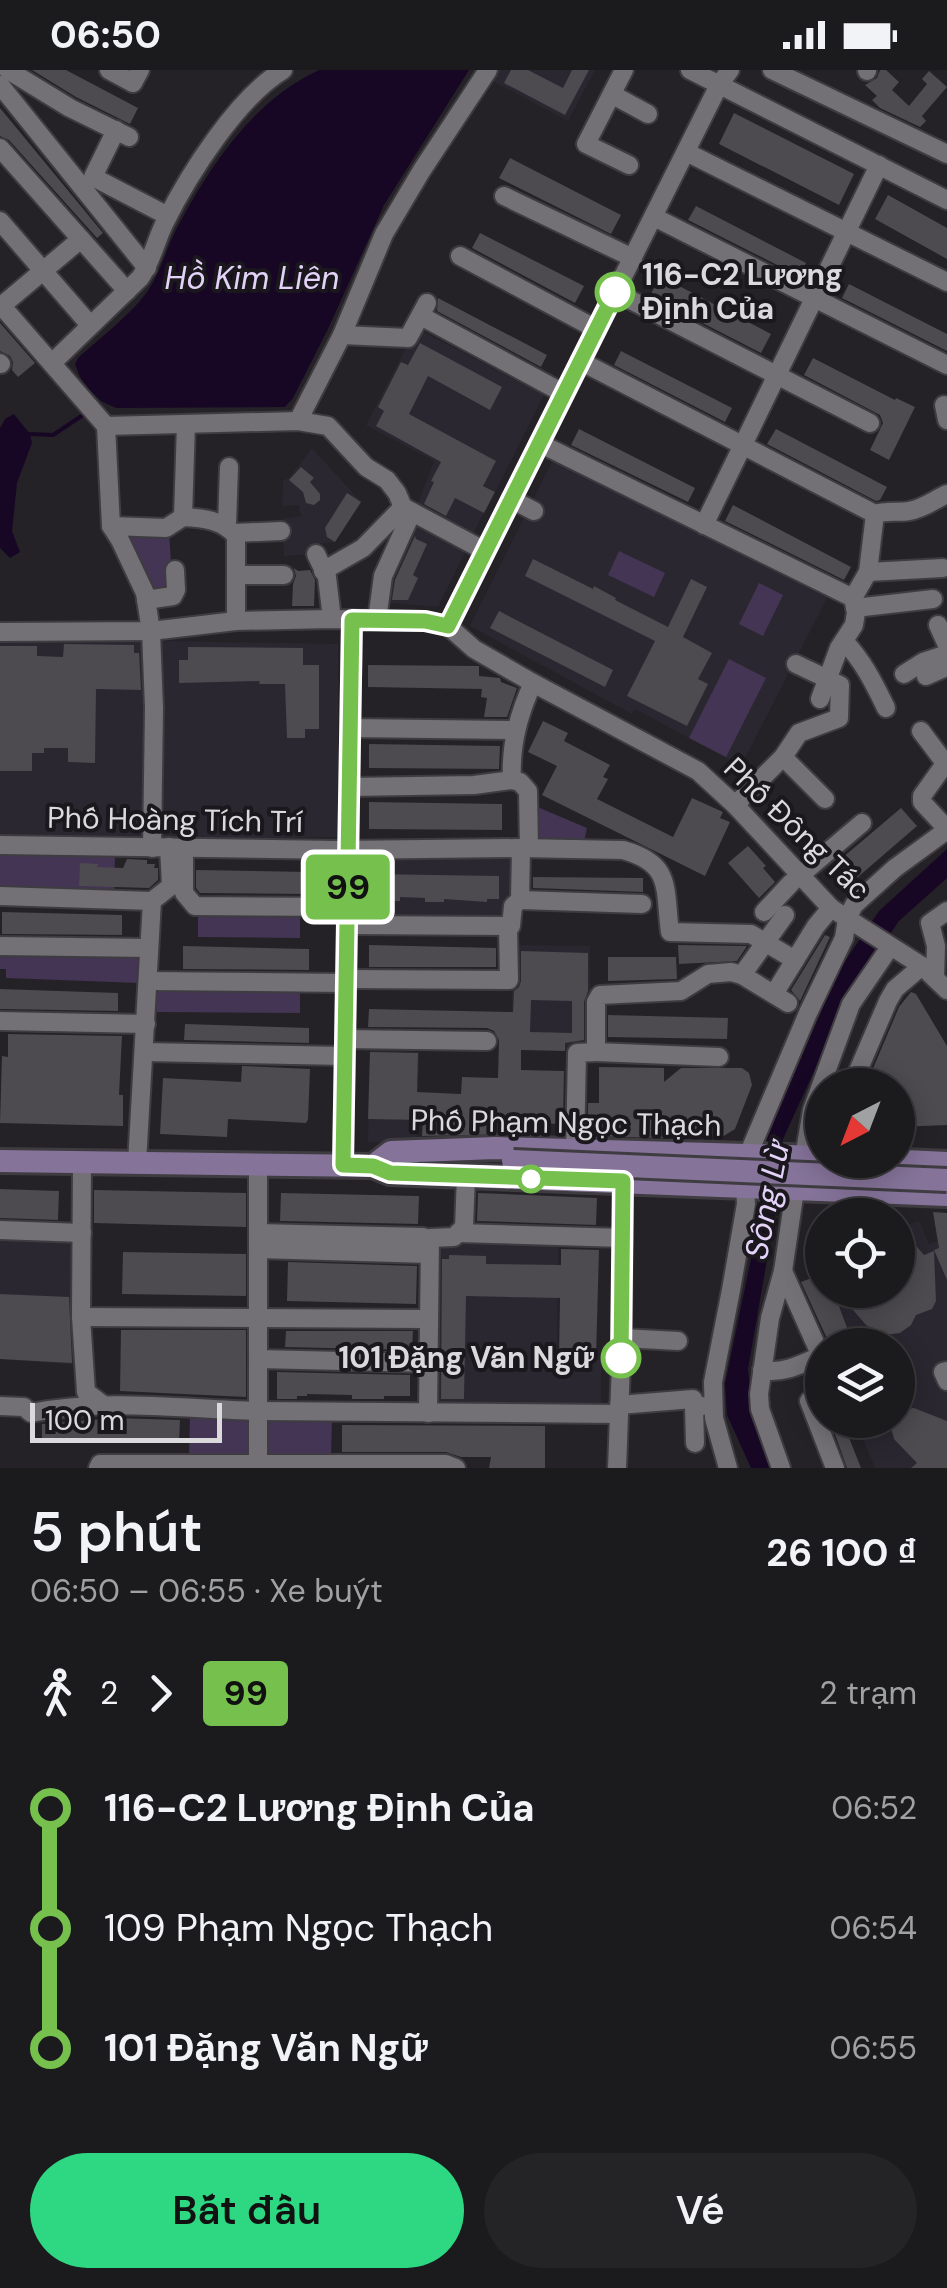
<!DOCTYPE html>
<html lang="vi">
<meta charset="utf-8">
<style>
body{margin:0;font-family:"DM Sans",sans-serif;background:#242325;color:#f1f3f6;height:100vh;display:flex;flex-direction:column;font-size:38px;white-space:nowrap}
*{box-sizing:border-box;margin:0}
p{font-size:32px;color:#a0a1a3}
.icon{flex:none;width:55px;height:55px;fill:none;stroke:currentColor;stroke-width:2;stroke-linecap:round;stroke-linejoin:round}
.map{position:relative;height:1398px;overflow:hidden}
.sheet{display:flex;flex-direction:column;background:#1b1a1c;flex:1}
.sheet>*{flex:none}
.badge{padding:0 20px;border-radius:8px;font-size:35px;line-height:65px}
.needle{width:65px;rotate:222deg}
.controls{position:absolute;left:805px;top:998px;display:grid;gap:20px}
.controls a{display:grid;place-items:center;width:110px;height:110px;border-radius:50%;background:#1b1a1c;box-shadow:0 5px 25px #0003,0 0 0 2px #39383b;font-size:50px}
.scale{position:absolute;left:30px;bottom:25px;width:192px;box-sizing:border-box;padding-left:10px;border:5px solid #dad9dc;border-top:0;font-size:28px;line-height:35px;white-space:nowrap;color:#dad9dc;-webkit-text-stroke:8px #1a181d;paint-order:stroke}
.map>.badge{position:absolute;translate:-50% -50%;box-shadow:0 0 0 5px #fff}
.legs{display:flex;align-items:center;gap:15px;height:110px;padding:0 30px;font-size:32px}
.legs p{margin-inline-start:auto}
.overview{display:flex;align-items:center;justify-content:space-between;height:170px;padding:0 30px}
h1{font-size:55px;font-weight:600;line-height:75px}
.primary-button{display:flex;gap:20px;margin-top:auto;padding:20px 30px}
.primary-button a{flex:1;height:115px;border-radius:60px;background:#2ed883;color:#111;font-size:40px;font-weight:600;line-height:115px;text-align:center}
.primary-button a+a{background:#242325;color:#f1f3f6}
ul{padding:0 30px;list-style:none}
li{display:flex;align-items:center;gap:35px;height:120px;font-size:38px}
li i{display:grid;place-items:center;width:15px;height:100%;margin:0 12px;background:currentColor}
li i::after{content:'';width:25px;height:25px;margin:-12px;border:8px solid;border-radius:50%;background:#1b1a1c}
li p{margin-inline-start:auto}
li:first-child i{background:linear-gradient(#0000 50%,currentColor 0)}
li:last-child i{background:linear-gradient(currentColor 50%,#0000 0)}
.status{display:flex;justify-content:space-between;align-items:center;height:70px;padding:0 50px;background:#1b1a1c;direction:ltr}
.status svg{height:28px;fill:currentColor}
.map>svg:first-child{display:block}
.built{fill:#2b2731}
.green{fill:#433553}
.water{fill:#170725}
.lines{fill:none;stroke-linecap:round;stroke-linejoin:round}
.stream{stroke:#170725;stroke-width:4}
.building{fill:#4d4a50;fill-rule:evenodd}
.minor-casing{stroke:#3e3c40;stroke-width:22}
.major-casing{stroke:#3e3c40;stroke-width:28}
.minor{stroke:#737076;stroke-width:18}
.major{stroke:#857399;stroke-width:22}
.major-bridge-casing{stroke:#3e3c40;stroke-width:28;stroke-linecap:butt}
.major-bridge{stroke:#857399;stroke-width:22}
.line-1-casing{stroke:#fff;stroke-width:22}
.line-1{stroke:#76c04d;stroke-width:15}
.stop-1-dot{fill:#fff;stroke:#76c04d;stroke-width:5}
.labels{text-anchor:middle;stroke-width:8;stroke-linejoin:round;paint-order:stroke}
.stop-label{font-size:30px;font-weight:bold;fill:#dad9dc;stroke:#1a181d;text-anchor:start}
.street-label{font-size:30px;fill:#dad9dc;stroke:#1a181d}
.water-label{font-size:32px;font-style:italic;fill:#e4d3f9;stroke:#1a181d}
</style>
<div class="status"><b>06:50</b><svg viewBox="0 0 49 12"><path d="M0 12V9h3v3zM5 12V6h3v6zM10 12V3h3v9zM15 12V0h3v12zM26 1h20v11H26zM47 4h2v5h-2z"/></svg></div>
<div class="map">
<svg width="947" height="1398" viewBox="0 0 947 1398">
<rect width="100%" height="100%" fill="#242226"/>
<g class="built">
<path d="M494,0H595L568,51L489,9Z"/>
<path d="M416,258L544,325L495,422L480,414L484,443L470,469L415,441L434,391L366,355Z"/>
<path d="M312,378L361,432L335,472L317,474L316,484L284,486L282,449L301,446L299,435L282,436L283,411L290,407Z"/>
<path d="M553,390L827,528L741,696L635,639L632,644L470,556Z"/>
<path d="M409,448L467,478L438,537L378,532Z"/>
<path d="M149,564V766L0,764V566Z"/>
<path d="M159,571L338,574V767L160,769Z"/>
<path d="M511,781L510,855L363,854L362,782Z"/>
<path d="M511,875L590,876L591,979L513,980Z"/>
<path d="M370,980L419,982L417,1073L368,1072Z"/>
<path d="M919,1151L929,1174L947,1168V1398H875L855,1350H898V1275H855L833,1220H898V1159Z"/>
<path d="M0,1165L79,1167L78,1295L0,1289Z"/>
<path d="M433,1174L558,1176L557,1288L601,1290V1340L431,1337Z"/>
</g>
<g class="green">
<path d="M123,458L169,461L173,524L148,527Z"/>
<path d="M619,481L665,503L654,527L608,505Z"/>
<path d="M759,513L783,525L763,566L739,554Z"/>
<path d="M729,589L766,608L726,687L689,668Z"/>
<path d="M535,736L587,758L583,776L531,775Z"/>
<path d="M0,781L115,785L114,825L0,821Z"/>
<path d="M198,841L300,842V868L198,867Z"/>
<path d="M0,880L140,884L139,913L6,908V899H0Z"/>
<path d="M157,918L300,920V943L157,942Z"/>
<path d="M190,1345L248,1346L247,1388L189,1387Z"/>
<path d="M265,1347L332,1349L331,1388L265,1387Z"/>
</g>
<g class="water">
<path d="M319,0H469L384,135L328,259L293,328L285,337H279L116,338L101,331L90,320L80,307L75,294L78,288C99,269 135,241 149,219C162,199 167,176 178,156C211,94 254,30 319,0Z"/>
<path d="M14,344L30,364L32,373L17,413L12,461L20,482L10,488L0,478V358L5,349Z"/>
<path d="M947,779V808L899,851L849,925L783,1069L775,1144L748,1299L754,1350L773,1398H751L727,1345L725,1314L757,1160L767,1067L839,900L879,841Z"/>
</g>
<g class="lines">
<path class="stream" d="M30,364L53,365L83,345"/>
</g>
<g class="building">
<path d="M32,0H66L138,38L130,54L76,27Z"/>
<path d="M511,0H528L563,18L572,0H589L565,45L504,13Z"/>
<path d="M880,0H886L899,12L892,20L909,36L927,14L922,9L929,1L947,17L922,46L926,51L920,57L880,38L872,30L877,26L865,15L877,8Z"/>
<path d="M0,38L103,163L97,168L9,70L0,66Z"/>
<path d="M734,43L854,104L839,135L719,74Z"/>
<path d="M510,88L621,145L611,164L499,108Z"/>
<path d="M888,125L947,158V189L875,149Z"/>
<path d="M696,136L806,193L799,206L688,150Z"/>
<path d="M480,163L584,216L575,233L472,178Z"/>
<path d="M660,206L771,264L761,283L650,226Z"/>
<path d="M849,214L947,264V281L842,228Z"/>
<path d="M438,228L547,285L541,297L437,241Z"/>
<path d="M0,253L35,293L18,307L12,300L13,292L10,286L0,281Z"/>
<path d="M420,273L502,317L490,340L428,306L409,344L496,391L483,416L495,422L484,443L455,428L446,446L424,434L434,412L431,411L441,392L376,356L384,341L378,337L401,292L408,295Z"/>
<path d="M621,281L732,338L725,352L614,295Z"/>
<path d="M813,288L895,330L896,328L915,337L889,390L870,380L883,353L880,345L804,305Z"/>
<path d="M579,359L695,418L688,432L571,375Z"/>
<path d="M776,359L887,417L880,430L876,431L767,374Z"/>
<path d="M301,397L314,408L310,412L320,424V430L314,435L306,433L303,422L289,410Z"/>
<path d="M347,423L361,432L335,472L327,467L325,458Z"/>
<path d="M733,435L851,497L844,510L725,451Z"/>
<path d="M415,466L416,469L427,474L413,505L418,508L408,530H392L395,510Z"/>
<path d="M533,489L593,519L594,516L616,528L615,530L668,557L691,509L707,517L683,567L712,583L698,609L708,614L687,656L627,626L655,571L525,506Z"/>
<path d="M294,498L298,501L310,500L315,510L314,536H292L293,514L296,506Z"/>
<path d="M499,541L613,600L605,617L490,558Z"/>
<path d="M64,574L134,575V583H139L141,620L96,619L95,693L68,692V678H44V683H32V701H0V576H37V586L63,587Z"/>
<path d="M188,577L303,578V595H319V659H305V668H287L285,614H259L260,611L179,613V590H188Z"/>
<path d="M368,595L479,596V606L500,608L501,612L517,618L507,647H484L487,628L481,627L482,619L368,617Z"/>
<path d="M543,651L568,663L564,671L610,695L603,707L608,709L597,729L673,767L692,728L723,742L720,748L730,752L705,806L542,725L557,696L528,682Z"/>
<path d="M369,674L500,676L499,699L369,698Z"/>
<path d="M369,732L502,734V760L369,759Z"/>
<path d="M901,738L917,756L844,819L828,800Z"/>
<path d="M748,776L766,796L763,798L775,812L759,828L728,793Z"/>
<path d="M127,789L147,790V794H155L154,798H158V810L149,818L79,816L80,793L98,794L97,797L123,798Z"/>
<path d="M196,800L310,802V824L200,823L196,818Z"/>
<path d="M370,804L499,806V829H487V832L444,829V832H425V828L400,827V831H382V827H370Z"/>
<path d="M533,807L643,808V822L533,818Z"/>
<path d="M2,842L122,845V865L2,864Z"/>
<path d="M825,865L830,867L800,931L791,920Z"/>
<path d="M369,875L496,878V897H369Z"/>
<path d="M678,875L747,876L737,891L679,894Z"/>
<path d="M183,876L309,879V900L183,899Z"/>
<path d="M521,881L588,883V921L584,932V970L565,973V981L521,980V1000L564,1001L563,1054L520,1053V1064L422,1066L423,1050L368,1049L370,982L418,983L417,1022L461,1024L462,1007L498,1008L499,970L494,961L487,958L368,957L369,939L513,942L514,921L519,917L521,911ZM531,930L572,931V963L530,962Z"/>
<path d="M608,887H676L677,909L608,911Z"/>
<path d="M0,919L118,923V941L0,939Z"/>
<path d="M911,922L916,924L947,976V1055L898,1057V1015H866L899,937Z"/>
<path d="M608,945L728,948L727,969L608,967Z"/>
<path d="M185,954L309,958V973L184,970Z"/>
<path d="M8,964L122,966L119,1025H123V1056L0,1053L2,986L8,987Z"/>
<path d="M242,996L310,999L308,1049L306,1053L228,1049L227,1067L160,1064L163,1008L241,1012Z"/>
<path d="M599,997L664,998V1012L681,998H742L749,1003L752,1015L735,1059L722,1067L679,1065L664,1055V1068L588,1066V1033H599Z"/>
<path d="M0,1119L59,1121L58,1150L0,1148Z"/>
<path d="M94,1120L246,1123V1157L94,1153Z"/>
<path d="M281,1123L419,1126L418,1154L280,1151Z"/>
<path d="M478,1123L597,1128L596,1155L477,1151Z"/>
<path d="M933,1142L947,1143V1210L934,1180L939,1178Z"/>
<path d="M903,1165L911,1170L924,1185L934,1181L936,1231L932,1239L916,1245L911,1255L900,1263L884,1265L866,1255L836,1220H898V1167Z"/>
<path d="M561,1179L599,1180L596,1288L559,1287L560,1228L466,1226L464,1329H441L442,1189H449V1185L486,1186V1194L561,1195Z"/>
<path d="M123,1182L246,1184V1226L122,1224Z"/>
<path d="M288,1192L417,1196L416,1234L287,1231Z"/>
<path d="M822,1204V1220H833L848,1260L835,1267L833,1275H830L801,1212Z"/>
<path d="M0,1224L69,1227L72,1293L0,1289Z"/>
<path d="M121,1260H246V1327L120,1321Z"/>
<path d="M286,1261H413L412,1280L285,1277Z"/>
<path d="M277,1302L410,1305V1326H384V1329H352V1325L307,1324V1326H297V1329H277Z"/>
<path d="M914,1338L947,1351V1398H911L917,1393L894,1369L889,1350H898V1341Z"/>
<path d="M116,1348L180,1350L179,1373L42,1370V1354Z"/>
<path d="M830,1350H842L861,1398H847Z"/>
<path d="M342,1355L545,1356V1398H489L491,1387H461L446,1382H342Z"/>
</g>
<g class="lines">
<defs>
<g id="minor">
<path d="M8,0L70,38L129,67"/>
<path d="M109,0L133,13L140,0"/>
<path d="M624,0L586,74L629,95"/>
<path d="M690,0L947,130"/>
<path d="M772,0L947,84"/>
<path d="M867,0V1"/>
<path d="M0,15L147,198"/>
<path d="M613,25L648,44"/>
<path d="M116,60L93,107L168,146"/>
<path d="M0,78L127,221"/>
<path d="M686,82L947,212"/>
<path d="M504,126L633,188"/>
<path d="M654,147L947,295"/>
<path d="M0,151L90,255"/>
<path d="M460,186L596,259"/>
<path d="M615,222L870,353"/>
<path d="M0,234L106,356L298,351L328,356L366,397L387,410L397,423L403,437"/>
<path d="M0,237L81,169"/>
<path d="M421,246L563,323"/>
<path d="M342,265L408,268L427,233"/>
<path d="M580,291L875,444C887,440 897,443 909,441C923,439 934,430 947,424"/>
<path d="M0,293L1,294"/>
<path d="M52,293L140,208C152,191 156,170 165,152C189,104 237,28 283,0"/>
<path d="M944,335L947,350"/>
<path d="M298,351L342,265L384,164L422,100L488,0"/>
<path d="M106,356L111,456L120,470L145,523L151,561L154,638L152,778"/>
<path d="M539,373L853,528"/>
<path d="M511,429L534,441"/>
<path d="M403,437L485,481"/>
<path d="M183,447C203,448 223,450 236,466V551"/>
<path d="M183,447L186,354"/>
<path d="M227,455L229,397"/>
<path d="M704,455L879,95"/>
<path d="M111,456L166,458L183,447"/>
<path d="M234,463L281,461"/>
<path d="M316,484L327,507L332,549"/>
<path d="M323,501L363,478L403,437"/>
<path d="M868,502L943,498"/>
<path d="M236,505H284"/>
<path d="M146,530L173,526L176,520L175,500"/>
<path d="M855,538L933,529"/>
<path d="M377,550L383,506L412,442"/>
<path d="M938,555L947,575"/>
<path d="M448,556L719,15L730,0"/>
<path d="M0,562L151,561L236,551L332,549L425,551L448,556L474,579L533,613L698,701L735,735L831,838L922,896L947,920"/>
<path d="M844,571C863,591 874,613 886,638"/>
<path d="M904,604L923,592L947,584"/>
<path d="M926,606L944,598L937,588"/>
<path d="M820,629L839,578L854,555L856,542L853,528L868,502L875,444"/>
<path d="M350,658L516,660"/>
<path d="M921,661L945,693"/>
<path d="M783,687L825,729"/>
<path d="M947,691L922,726V732L947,759"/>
<path d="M350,717L474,715L512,710"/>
<path d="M735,735L783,687L799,663L839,648L840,615L796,594"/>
<path d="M0,775L338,780L521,778L623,780C673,794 664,818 670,862L751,864L795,890"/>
<path d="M184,778V823L195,836L347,837"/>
<path d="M529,778L528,721L520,712L512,710C510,676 518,645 533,613"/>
<path d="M0,826L152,831"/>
<path d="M520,830L642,834"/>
<path d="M764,842L791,813L862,753"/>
<path d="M347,855L511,856L513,836L520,830L521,778"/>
<path d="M0,876L149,878"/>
<path d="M742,905L785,845"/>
<path d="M935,908L936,876L930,853L947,841"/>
<path d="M346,909L509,910L508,857"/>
<path d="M148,911L346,913"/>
<path d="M774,924L816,856L831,838"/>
<path d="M0,951L146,954"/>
<path d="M345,969L487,971"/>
<path d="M145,982L345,986"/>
<path d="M596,982L719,987"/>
<path d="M852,1015L888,931L895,919L922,896"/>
<path d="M575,1079L577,983L596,982V932L600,925L681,921L708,904L731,902L742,905L788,933"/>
<path d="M748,1085L808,943L844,868L847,849L854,835L895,798L947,760"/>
<path d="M804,1087L812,1040L851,934L890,877"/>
<path d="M82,1093L81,1247L86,1322L102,1334"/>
<path d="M137,1093L152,831L171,816L169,777"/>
<path d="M258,1095V1395"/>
<path d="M343,1095L352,549"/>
<path d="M0,1160L82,1163"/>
<path d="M258,1163L423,1167L430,1173"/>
<path d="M458,1163L623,1168"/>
<path d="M258,1179L429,1184"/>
<path d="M783,1201L821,1286"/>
<path d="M81,1247L428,1249"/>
<path d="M622,1268L678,1271"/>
<path d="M845,1275L860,1268"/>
<path d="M258,1289L428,1293"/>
<path d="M762,1300C784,1304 802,1294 822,1285"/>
<path d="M947,1301L943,1302L947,1311"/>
<path d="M809,1331L835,1398"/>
<path d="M619,1335L693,1329L694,1337"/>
<path d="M0,1336L24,1337L31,1343C106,1328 183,1339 259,1341C379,1343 499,1344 619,1344"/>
<path d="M428,1343L430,1168L454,1167L464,1157L466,1106"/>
<path d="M695,1373L694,1337L702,1336"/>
<path d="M98,1398L100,1394H446L456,1398"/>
<path d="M617,1398L622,1268L623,1111"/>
<path d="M728,1398L714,1348L713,1312L731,1220L746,1134L745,1116"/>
<path d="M781,1398L760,1339L759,1324L770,1248L783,1201L795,1120"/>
</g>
<g id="major">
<path d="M885,1090L947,1093"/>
<path d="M0,1091L373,1096L390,1103L947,1125"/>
<path d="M373,1096L391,1082L495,1078L822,1087"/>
</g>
</defs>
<use href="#minor" class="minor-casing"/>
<use href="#major" class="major-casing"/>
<use href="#minor" class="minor"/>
<use href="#major" class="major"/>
<defs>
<path id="major-bridge" d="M513,1091L947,1110"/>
</defs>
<use href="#major-bridge" class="major-bridge-casing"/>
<use href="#major-bridge" class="major-bridge"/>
</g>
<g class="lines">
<defs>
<path id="line-1" d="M615,222L448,556L425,551L352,550L343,1095L373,1096L390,1103L623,1111L621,1288"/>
</defs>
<use href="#line-1" class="line-1-casing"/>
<use href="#line-1" class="line-1"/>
</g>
<g class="stop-1-dot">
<circle cx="615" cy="222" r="18"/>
<circle cx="531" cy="1109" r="12"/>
<circle cx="621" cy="1288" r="18"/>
</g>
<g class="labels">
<g class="stop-label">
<text x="642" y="215">116-C2 Lương<tspan x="642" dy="34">Định Của</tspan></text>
<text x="594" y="1298" text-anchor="end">101 Đặng Văn Ngữ</text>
</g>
<g class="street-label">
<text transform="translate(175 750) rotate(1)" y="10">Phố Hoàng Tích Trí</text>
<text transform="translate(797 759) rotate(44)" y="10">Phố Đông Tác</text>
<text transform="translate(566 1053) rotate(1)" y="10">Phố Phạm Ngọc Thạch</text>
</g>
<g class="water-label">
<text x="252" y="219">Hồ Kim Liên</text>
<text transform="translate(767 1130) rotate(-79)" y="11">Sông Lừ</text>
</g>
</g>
</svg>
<div class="controls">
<a><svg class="needle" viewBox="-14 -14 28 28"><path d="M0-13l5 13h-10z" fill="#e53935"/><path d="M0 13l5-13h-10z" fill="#a0a1a3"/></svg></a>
<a><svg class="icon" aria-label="locate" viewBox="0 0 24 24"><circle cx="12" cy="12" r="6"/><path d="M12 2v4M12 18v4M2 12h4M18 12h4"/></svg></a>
<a><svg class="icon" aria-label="layers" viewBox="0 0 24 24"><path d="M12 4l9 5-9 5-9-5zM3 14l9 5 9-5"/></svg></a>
</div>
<div class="scale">100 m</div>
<b class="badge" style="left:348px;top:817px;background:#76c04d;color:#111">99</b>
</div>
<section class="sheet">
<div class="overview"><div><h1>5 phút</h1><p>06:50 – 06:55 · Xe buýt</p></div><b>26 100 ₫</b></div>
<div class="legs"><svg class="icon" aria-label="walk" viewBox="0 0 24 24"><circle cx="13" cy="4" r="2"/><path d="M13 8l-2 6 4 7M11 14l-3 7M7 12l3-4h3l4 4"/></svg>2<svg class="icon" aria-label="forward" viewBox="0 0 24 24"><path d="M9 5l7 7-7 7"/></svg><b class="badge" style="background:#76c04d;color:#111">99</b><p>2 trạm</p></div>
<ul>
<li><i style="color:#76c04d"></i><b>116-C2 Lương Định Của</b><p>06:52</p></li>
<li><i style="color:#76c04d"></i><span>109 Phạm Ngọc Thạch</span><p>06:54</p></li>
<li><i style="color:#76c04d"></i><b>101 Đặng Văn Ngữ</b><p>06:55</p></li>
</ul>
<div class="primary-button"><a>Bắt đầu</a><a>Vé</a></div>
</section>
